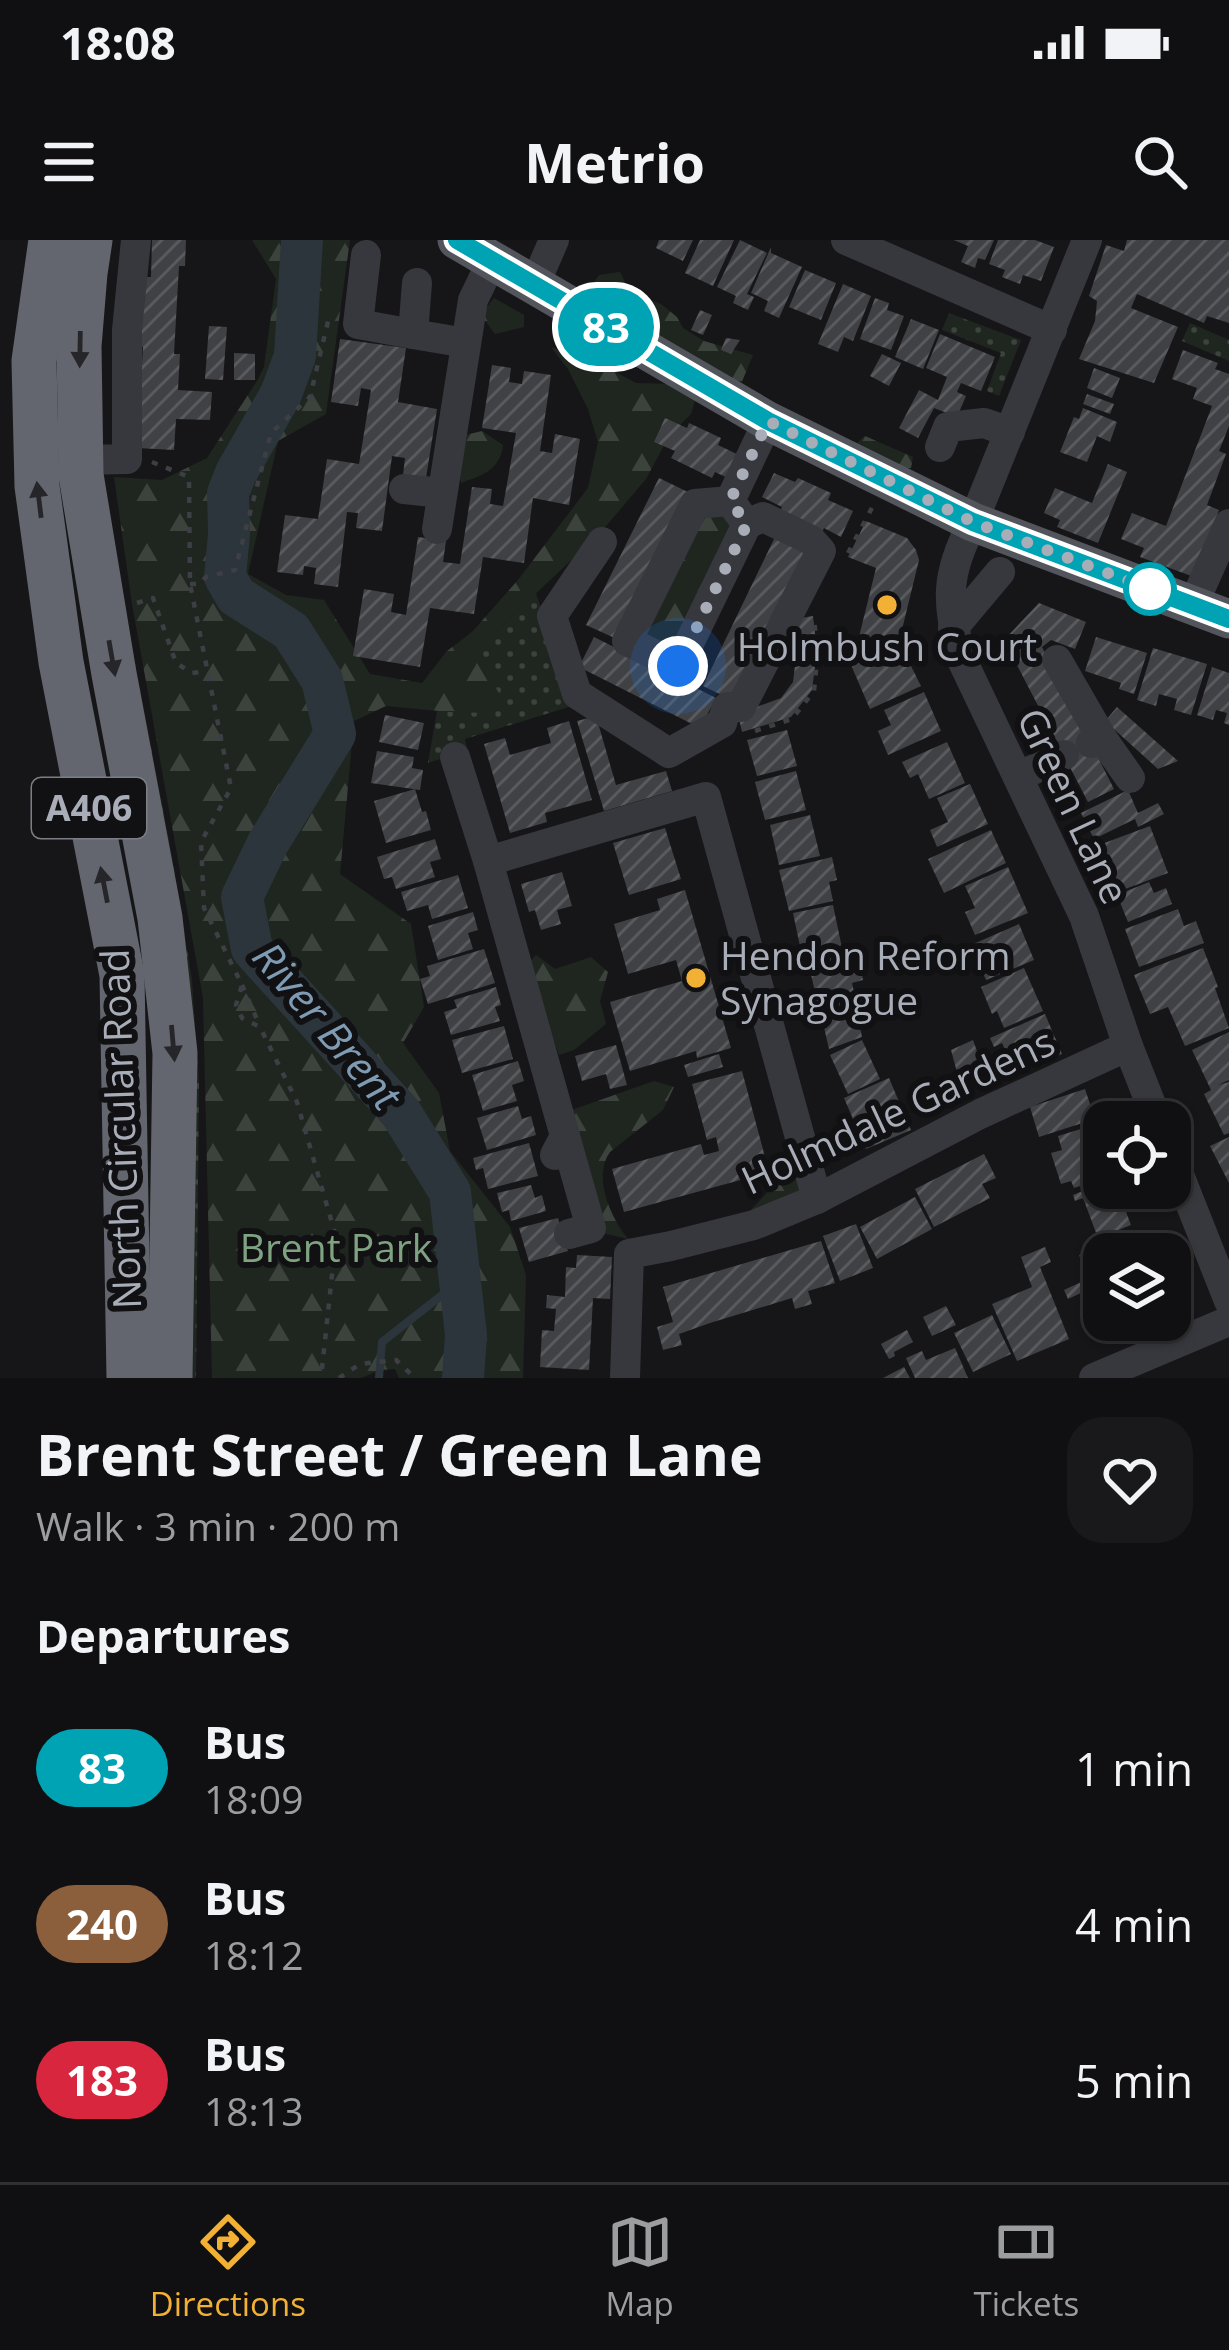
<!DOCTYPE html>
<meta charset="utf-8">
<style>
body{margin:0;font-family:"Open Sans",sans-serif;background:#19191b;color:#f1f3f6;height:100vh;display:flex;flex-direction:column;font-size:45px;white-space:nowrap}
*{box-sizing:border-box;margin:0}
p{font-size:39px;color:#9c9d9f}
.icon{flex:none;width:66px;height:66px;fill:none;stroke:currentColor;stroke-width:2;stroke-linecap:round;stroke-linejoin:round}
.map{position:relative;height:1138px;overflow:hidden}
.panel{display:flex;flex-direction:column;background:#101012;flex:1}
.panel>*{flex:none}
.badge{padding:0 24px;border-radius:39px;font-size:42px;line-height:78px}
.fabs{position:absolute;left:1083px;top:861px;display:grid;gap:24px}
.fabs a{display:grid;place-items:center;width:108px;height:108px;border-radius:24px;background:#101012;box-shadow:0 3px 9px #0004,0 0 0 3px #303032;font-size:60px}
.you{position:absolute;width:60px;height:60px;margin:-30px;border:9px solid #fff;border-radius:50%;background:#1a73e8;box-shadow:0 0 0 18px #1a73e833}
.map>.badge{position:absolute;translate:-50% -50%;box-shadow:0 0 0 6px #fff}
h2{padding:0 36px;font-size:45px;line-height:108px}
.round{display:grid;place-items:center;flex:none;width:126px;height:126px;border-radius:36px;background:#19191b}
.headline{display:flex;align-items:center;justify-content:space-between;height:204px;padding:0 36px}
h1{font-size:57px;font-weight:700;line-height:90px}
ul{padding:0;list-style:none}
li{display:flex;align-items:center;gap:36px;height:156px;padding:0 36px}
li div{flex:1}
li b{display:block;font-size:45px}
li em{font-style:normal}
li .badge{min-width:132px;font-weight:700;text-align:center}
.status{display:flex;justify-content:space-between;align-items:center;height:84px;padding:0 60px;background:#101012;direction:ltr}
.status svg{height:33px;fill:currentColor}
header{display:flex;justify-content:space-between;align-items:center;height:156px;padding:0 36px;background:#101012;font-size:54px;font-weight:700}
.dock{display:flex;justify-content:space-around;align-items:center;height:168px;border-top:3px solid #303032;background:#101012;font-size:33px;color:#9c9d9f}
.dock a{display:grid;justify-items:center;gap:6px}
.dock .on{color:#f2b134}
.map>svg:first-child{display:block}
.grass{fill:url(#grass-dots)}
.forest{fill:url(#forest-firs)}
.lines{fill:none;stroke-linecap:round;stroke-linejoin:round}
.stream{stroke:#2c353c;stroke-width:8}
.river{stroke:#2c353c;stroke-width:42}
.building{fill:url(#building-hatch)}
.path{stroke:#3d3f44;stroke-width:4.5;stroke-dasharray:6 9;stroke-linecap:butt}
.minor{stroke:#37383d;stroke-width:30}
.major{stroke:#53555c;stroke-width:39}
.highway{stroke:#63666e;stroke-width:45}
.oneway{fill:#26262a}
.line-casing{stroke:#fff;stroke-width:27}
.line{stroke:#00a3b4;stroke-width:18}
.walk{stroke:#a8adb8;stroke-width:12;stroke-dasharray:0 21.6}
.stop-dot{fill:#fff;stroke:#00a3b4;stroke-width:6}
.poi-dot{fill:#f2b134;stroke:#111113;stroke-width:4.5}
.labels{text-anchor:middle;stroke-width:12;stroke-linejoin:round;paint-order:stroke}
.shield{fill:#111113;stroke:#7b7e86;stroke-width:3}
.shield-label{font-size:36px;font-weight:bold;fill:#a8adb8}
.poi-label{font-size:39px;fill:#a8adb8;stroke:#111113}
.street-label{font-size:39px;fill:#a8adb8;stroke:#111113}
.park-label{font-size:39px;fill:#7fa381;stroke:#111113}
.water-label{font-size:42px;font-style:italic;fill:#7f9bb3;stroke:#111113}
</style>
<div class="status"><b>18:08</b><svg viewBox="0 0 49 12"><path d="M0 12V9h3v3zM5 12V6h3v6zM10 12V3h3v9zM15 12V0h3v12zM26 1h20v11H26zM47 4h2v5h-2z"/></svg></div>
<header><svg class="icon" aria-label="menu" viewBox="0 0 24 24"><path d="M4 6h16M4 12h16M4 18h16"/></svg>Metrio<svg class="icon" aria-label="search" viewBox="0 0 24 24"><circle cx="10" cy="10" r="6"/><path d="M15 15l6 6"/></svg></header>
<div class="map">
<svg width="1229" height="1138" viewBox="0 0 1229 1138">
<defs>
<pattern id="grass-dots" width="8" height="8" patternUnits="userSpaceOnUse" patternTransform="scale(3)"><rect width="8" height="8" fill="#1e261f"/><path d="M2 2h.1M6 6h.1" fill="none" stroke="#3c433d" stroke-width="1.8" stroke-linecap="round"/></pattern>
<pattern id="forest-firs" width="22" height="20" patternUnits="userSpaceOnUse" patternTransform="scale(3)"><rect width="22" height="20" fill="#1e261f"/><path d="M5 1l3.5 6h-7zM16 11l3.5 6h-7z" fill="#3c433d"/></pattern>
<pattern id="building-hatch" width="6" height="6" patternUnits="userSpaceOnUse" patternTransform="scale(3)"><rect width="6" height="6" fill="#404145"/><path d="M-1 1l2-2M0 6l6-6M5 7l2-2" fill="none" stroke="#595a5e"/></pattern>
</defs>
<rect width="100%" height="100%" fill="#161618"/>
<g class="grass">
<path d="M949,73L1021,100L999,156L987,151L1001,113L942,90Z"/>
<path d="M1190,83L1229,100V121L1182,101Z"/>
<path d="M99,234L172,617L192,740L199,844L196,1138H187Z"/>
<path d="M536,353L572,466L465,499L467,510L428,523L437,471L490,472L483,425L477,409Z"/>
</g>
<g class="forest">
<path d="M252,0H350L326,174L278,201L248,334L286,355L324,360L370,434L422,443L447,411L472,392L518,340L588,248L598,202L588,169L568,129L551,107L608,128L636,143L670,144L695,160L691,174L669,196L646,239L601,292L477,409L499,454L490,473L450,472L386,466L354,481L340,634L411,684L424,767L403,803L439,853L450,911L510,987L526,1035L523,1138H399L395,1129L380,1130L361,1138H212L203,758L132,364L114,237L162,240L207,218L257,141L264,127L276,39Z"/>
<path d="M620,32L630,52L661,64L677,77L683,88L704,101L753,115L741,144L587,53L599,35Z"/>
<path d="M494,58L524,75V87L495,94L481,75Z"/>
<path d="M482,191L503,205C500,230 483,235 461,243L455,220L461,196Z"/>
<path d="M865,196L913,217L911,228L899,229L856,204Z"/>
<path d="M727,272L735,289L674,415L637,398L700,273Z"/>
<path d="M536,715L555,729L591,717L608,732L600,761L606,784L574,810L559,815L527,725Z"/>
<path d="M654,841L674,847L663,870L610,912C592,937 611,978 628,999L598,992L569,871Z"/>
<path d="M790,921L805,952L748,973L778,941Z"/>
</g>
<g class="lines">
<path class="stream" d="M379,1138L382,1102L460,1041"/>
<path class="river" d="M302,0L295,116L281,154L236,233L228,253L229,294L225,337L236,356L291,391L322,440L335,494L268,603L242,657L252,709L401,873L450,952L466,1095L463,1138"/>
</g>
<g class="building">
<path d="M152,0H186L185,26H179L174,114H180L178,150L212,152L210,180L176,179L174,210L137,208L143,107L135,106L138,37H151Z"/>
<path d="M659,0H693L683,21L656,8Z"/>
<path d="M700,0H734L713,46L685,33Z"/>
<path d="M740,0L767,13L747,54L754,57L748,70L733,63L736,56L717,47Z"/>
<path d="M954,0H994L985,20L978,18L975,28L961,22L968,6Z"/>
<path d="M998,0H1035L1054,7L1041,41L1023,35L1020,44L1002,37L1005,30L989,24Z"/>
<path d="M1127,0H1229V83L1207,76L1204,83L1137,54L1131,68L1178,87L1154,143L1079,119L1095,81L1097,61L1089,56L1106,5L1124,11Z"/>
<path d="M771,7V13L802,27L779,78L764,71L768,61L751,53Z"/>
<path d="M805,30L836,43L821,80L789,67Z"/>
<path d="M843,44L871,56L853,101L844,97L838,112L818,104Z"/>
<path d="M875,58L889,63L887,70L904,76L891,110L860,99Z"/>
<path d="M700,70L712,75L703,95L691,90Z"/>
<path d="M911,79L939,90L923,129L895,117Z"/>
<path d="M209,86L227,87L223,140L205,139Z"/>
<path d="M940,94L995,117L981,151L961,143L957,152L966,156L957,177L934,168L918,198L899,188L919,150L938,160L947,137L926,128Z"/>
<path d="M726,98L740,100L731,114L721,110Z"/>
<path d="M340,99L406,108L398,162L437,169L426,238L403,235L405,218L392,216L382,291L356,288L358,273L347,272L338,347L314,344L316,328L304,326L303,335L277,332L285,275L318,279L327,219L359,224L371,150L361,148L358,166L331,162Z"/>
<path d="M1183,110L1218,123L1215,129L1229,134V186L1219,211L1226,214L1207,265L1219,270L1194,337L1140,317L1144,308L1121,299L1132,273L1166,286L1212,166L1193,159L1197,148L1172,139Z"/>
<path d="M234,113L255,114V140H234Z"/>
<path d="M882,114L901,123L889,146L870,136Z"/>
<path d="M492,125L511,128L509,142L522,144L524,131L551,135L540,211L552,213L555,194L580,199L569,265L533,258L524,323L483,317L474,374L430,368L420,427L353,416L364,349L394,354L391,372L406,375L418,297L446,301L443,322L460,324L472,247L492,249L490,264L503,266L516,193L482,188Z"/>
<path d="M1094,128L1120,138L1112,158L1087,148Z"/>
<path d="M1087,154L1114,164L1110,174L1083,164Z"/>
<path d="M1083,168L1117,182L1110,202L1097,196L1087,222L1060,212L1074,177L1079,179Z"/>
<path d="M665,178L687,188L689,183L721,198L718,205L743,217L732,240L715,232L712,238L671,218L675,211L654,202Z"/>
<path d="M1108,224L1127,232L1098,303L1057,287L1060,280L1044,273L1055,248L1092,263Z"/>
<path d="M774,233L795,242L798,238L831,253L828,260L853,271L841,297L824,288L821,294L779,274L782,267L762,257Z"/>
<path d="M659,238L692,254L619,400L586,385Z"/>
<path d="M866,281L907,298L916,310L919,320L899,402L859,417L856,409L876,328L848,317Z"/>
<path d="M775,297L809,313L736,462L703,446Z"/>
<path d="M1039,363L1086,382L1075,409L1051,400L1042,407L1114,549L1088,562L1004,400Z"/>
<path d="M813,376L817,411L812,450L791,477L742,492L738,474L781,458L793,442L797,409L794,379Z"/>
<path d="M594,397L716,458L700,488L579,427Z"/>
<path d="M1096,397L1147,413L1134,454L1119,449L1121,443L1085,431Z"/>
<path d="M901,406L921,446L870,469L851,425Z"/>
<path d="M1153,408L1207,424L1191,475L1174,470L1177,459L1159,454L1156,466L1137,460Z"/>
<path d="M1212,427L1229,433V485L1224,483L1227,473L1216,470L1213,480L1197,475Z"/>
<path d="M924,452L941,491L888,515L878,491L891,485L884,470Z"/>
<path d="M1117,467L1178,521L1158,529L1105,481Z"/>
<path d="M385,475L424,483L418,510L379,502Z"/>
<path d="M596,476L616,545L666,531L672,551L604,571L577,481Z"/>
<path d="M569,481L592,560L545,573L547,582L510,593L484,504L505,498L510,515L551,503L547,488Z"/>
<path d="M787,490L797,526L757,536L747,500Z"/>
<path d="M947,502L965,543L929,559L918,534L910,538L902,522Z"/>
<path d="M377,511L414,517L412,528L423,530L420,550L371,543Z"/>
<path d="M796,531L806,570L765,580L755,542Z"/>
<path d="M970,544L988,584L937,607L930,590L948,582L937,558Z"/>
<path d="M415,549L422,572L426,571L431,590L386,603L374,561Z"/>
<path d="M1128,550L1138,573L1158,563L1164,574L1138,587L1135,579L1094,599L1081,573Z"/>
<path d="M810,575L820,616L779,625L770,585Z"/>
<path d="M1150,586L1168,633L1117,652L1099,605Z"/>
<path d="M665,588L681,639L629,655L613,603Z"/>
<path d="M991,590L1006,623L944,653L928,619Z"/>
<path d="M435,599L441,619L430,622L435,637L396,649L392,637L384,639L377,617Z"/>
<path d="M832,617L837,640L829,642L833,661L789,671L779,630Z"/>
<path d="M1008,627L1028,673L975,695L965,672L975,668L965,646Z"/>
<path d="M562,632L572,666L557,670L561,684L541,690L535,670L529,672L521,644Z"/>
<path d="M458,635L468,668L432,679L428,665L407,671L401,652Z"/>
<path d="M1149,642L1154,653L1166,648L1172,664L1128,682L1117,655Z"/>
<path d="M685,650L731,808L697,818L696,811L630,831L610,762L682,741L676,720L628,734L614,684L660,670L657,659Z"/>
<path d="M833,665L842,708L802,716L793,673Z"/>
<path d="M1178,669L1184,686L1196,681L1204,703L1139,727L1125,689Z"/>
<path d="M473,672L478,690L468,693L473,709L438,720L428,686Z"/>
<path d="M1019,684L1034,720L986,740L971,705Z"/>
<path d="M1203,708L1218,747L1215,748L1229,788L1185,806L1168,767L1150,774L1134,735Z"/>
<path d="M484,709L495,743L428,764L420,739L430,736L427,726Z"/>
<path d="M844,712L848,727L860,724L863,740L852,743L854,752L817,761L808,721Z"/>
<path d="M1024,728L1043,771L1004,788L997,771L992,774L981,747Z"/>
<path d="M496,747L501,765L495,767L500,781L451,795L444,772L457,768L454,760Z"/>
<path d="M854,757L862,797L829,809L819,766Z"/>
<path d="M1045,774L1062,814L1016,834L1002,803L994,807L990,798Z"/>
<path d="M504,786L513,819L462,833L452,800Z"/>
<path d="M1229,792V840L1218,845L1229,842V893L1224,895L1204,854L1211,850L1192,810Z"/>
<path d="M862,800L880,839L848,854L830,815Z"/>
<path d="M973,800L984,831L959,845L962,855L936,866L929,851L958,836L951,810Z"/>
<path d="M616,805L627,845L610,849L606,834L582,841L575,816Z"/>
<path d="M719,814L723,827L688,837L684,825Z"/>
<path d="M518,821L524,841L512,845L517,861L483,871L472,835Z"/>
<path d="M742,831L769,932L624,972L612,929L701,904L704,915L719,911L716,897L707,900L692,844Z"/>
<path d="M889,838L911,890L866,909L844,858Z"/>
<path d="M1085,849L1095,879L1039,897L1030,867Z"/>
<path d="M518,866L522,879L531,876L536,895L487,910L477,878Z"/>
<path d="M1094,885L1104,914V938L1074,948L1071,941L1061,944L1051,913L1062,910L1058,896Z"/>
<path d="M1229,897V943L1210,906Z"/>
<path d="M529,903L538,936L488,949L483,928L476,930L473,918Z"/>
<path d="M984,914L996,938L982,944L990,958L934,987L915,949Z"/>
<path d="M1104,942V948H1117L1131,985L1098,998L1083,958L1075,961L1073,955Z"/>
<path d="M531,945L535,958L542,955L546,971L511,981L509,970L502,972L497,953Z"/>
<path d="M915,957L932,989L877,1019L860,987Z"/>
<path d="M558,978L568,1011L529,1022L519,988Z"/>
<path d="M856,984L873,1028L840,1041L823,996Z"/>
<path d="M1136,993L1144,1014H1104V1066L1096,1046L1068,1059L1064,1050L1092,1037L1096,1046L1103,1043L1098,1028L1086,1033L1079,1015Z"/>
<path d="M821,1001L835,1043L808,1051L812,1064L795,1069L792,1058L710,1083L679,1094L682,1105L663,1110L657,1087L673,1082L663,1047Z"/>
<path d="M1045,1007L1051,1022L1040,1027L1069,1099L1017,1121L992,1064L1032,1047L1021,1017Z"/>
<path d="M577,1015L612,1017L610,1059L593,1058L589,1130L540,1127L542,1090L554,1091L556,1069L546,1068L547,1055L565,1057L566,1027L576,1028Z"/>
<path d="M946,1066L956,1085L932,1096L923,1077Z"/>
<path d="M1104,1074V1080H1155L1105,1102L1095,1078Z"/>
<path d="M992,1075L1011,1114L973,1132L954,1093Z"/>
<path d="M907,1090L913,1102L894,1112L895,1116L889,1119L881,1104Z"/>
<path d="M955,1108L968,1138H915L906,1118L922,1111L926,1120Z"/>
<path d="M904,1127L910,1138H883Z"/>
</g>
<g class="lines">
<g class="path">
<path d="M152,222L189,237L190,344L231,548L201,602L204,668L242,745L236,765L242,778L260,787L297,862L336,997L321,1138"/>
<path d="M848,313L874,264"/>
<path d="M190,344H199L206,337L235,330L271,193L310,157L330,73"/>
<path d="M137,363L153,358L176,423L192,433L207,431"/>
<path d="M755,491L792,479L814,451L818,410L814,381"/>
<path d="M242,745L259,784"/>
<path d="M339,1138L360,1124L396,1120L415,1138"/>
</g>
<g class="minor">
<path d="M846,0L1052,90"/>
<path d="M1087,0L973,282C945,335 946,362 962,420L1084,676L1128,806L1158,882"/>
<path d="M366,15L358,84L413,94"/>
<path d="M417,43L413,94L466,103"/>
<path d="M534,46L554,0"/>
<path d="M940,207L948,187L984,183L1010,192"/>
<path d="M80,220L127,219V90L136,0"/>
<path d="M404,249L442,253"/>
<path d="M730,261L695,264L627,401L678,426L747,284L730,261L768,181"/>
<path d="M437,289L473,60L492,21"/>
<path d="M602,302L552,376L577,454L669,513L722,483L727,467H741L821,311L811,300L763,277L747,284"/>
<path d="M1193,365L1229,284"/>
<path d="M953,388L1000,332"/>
<path d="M1057,420L1102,498"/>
<path d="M1091,503L1102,498L1130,538"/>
<path d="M455,517L488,621L565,896L555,915"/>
<path d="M1018,537L1064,515"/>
<path d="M488,621L706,557L817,959"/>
<path d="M565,896L591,988L569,994"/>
<path d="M1170,912L1229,1061"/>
<path d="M625,1138L629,1014L671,1006L754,985L817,959L980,874L1128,806"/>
<path d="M1094,1138L1229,1081"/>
</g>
<path class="major" d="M457,0L768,181L973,282L1229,379"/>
<g class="highway">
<path d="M51,0L34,121L37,246L61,422L122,735L129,1138"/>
<path d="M90,0L85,33L79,106L81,235L114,434L160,678L175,813L170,1138"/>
</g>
</g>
<defs><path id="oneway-solid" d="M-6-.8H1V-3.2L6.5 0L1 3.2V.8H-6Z" transform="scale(3)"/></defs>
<g class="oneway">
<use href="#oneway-solid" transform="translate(80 109) rotate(91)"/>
<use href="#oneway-solid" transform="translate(39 260) rotate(-97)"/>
<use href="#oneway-solid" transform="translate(112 418) rotate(80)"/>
<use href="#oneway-solid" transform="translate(104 645) rotate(-101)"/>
<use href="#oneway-solid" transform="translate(173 803) rotate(85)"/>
</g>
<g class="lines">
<defs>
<path id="line" d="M457,0L768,181L973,282L1229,379"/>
</defs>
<use href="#line" class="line-casing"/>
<use href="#line" class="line"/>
<path class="walk" d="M678,426L747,284L730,261L768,181L973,282L1150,349"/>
</g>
<circle class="stop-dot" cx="1150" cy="349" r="24"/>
<g class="poi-dot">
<circle cx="887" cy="365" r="12"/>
<circle cx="696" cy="738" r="12"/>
</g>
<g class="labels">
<rect class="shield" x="32" y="538" width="114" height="60" rx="9"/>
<g class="shield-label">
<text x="89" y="581">A406</text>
</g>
<g class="poi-label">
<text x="887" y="421">Holmbush Court</text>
<text x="720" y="730" text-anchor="start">Hendon Reform<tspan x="720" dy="45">Synagogue</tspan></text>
</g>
<g class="street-label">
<text transform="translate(1073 566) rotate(65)" y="14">Green Lane</text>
<text transform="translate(898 871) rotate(-25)" y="14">Holmdale Gardens</text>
<text transform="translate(121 889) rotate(-92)" y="14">North Circular Road</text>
</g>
<g class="park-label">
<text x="336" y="1022">Brent Park</text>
</g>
<g class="water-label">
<text transform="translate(327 786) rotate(50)" y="15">River Brent</text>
</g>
</g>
</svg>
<div class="fabs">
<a><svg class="icon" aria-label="locate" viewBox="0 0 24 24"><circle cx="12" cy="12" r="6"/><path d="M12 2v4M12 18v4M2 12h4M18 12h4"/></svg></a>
<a><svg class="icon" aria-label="layers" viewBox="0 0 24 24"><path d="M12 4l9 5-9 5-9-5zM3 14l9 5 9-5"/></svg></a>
</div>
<div class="you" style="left:678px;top:426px"></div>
<b class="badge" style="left:606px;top:87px;background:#00a3b4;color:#fff">83</b>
</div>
<section class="panel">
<div class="headline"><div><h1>Brent Street / Green Lane</h1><p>Walk · 3 min · 200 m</p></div><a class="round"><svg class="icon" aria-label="heart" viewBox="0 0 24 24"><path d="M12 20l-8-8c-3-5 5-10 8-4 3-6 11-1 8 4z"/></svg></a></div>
<h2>Departures</h2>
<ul>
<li><span class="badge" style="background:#00a3b4;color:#fff">83</span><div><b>Bus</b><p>18:09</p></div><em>1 min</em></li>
<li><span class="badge" style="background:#8b5e3c;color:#fff">240</span><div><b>Bus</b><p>18:12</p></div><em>4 min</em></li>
<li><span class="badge" style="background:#d7263d;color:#fff">183</span><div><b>Bus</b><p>18:13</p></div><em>5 min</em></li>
</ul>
</section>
<nav class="dock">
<a class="on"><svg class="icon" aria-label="directions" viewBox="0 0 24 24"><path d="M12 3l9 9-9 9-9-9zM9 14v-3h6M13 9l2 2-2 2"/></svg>Directions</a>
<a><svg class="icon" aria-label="map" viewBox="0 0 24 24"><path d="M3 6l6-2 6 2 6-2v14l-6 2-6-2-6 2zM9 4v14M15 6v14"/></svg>Map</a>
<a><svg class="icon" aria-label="tickets" viewBox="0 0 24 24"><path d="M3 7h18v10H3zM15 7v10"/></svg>Tickets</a>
</nav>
